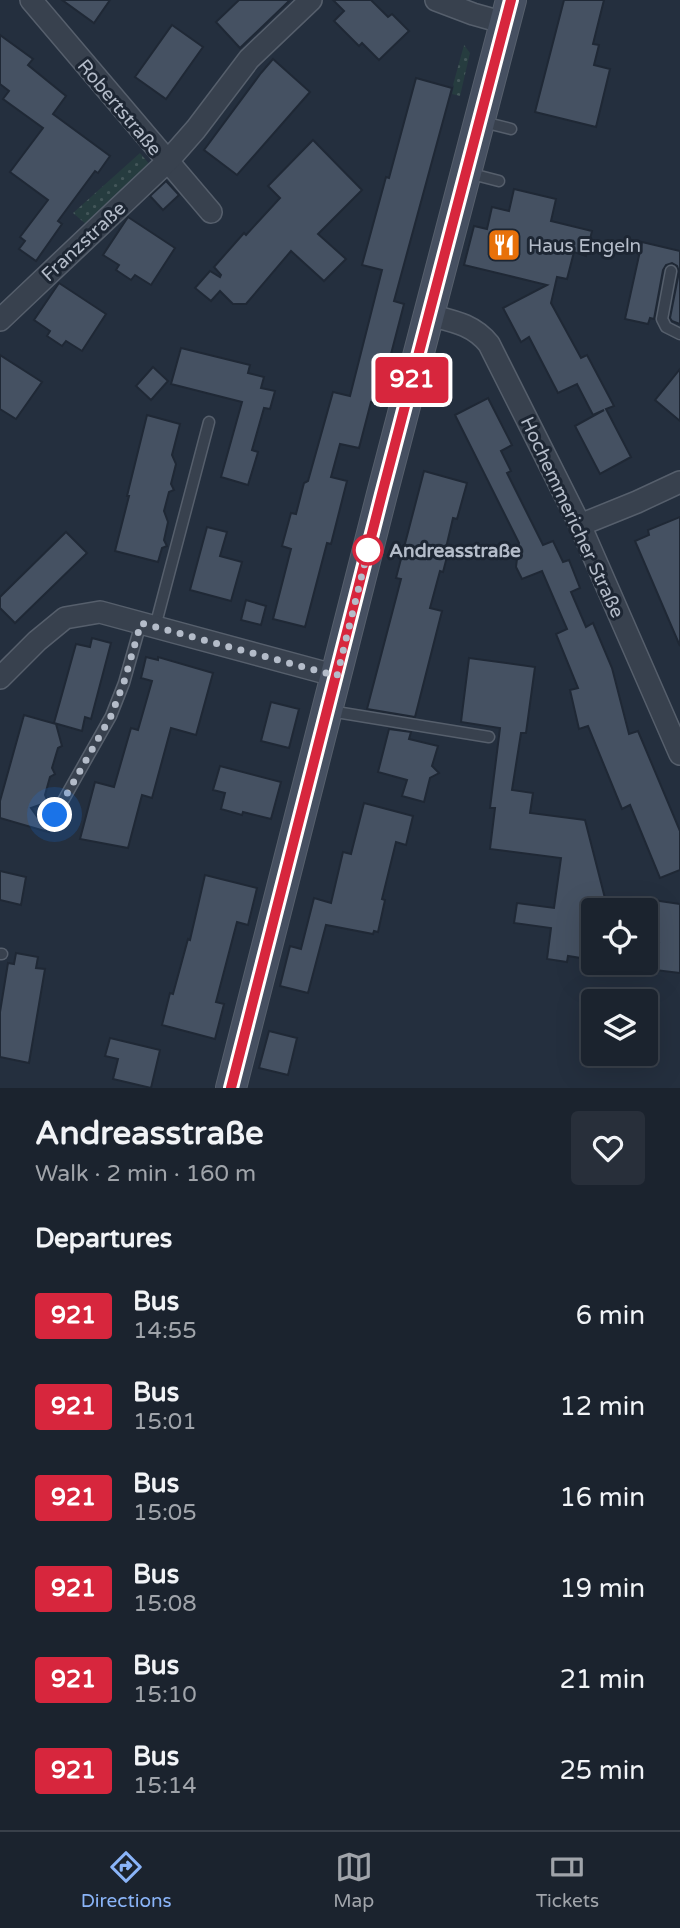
<!DOCTYPE html>
<meta charset="utf-8">
<style>
body{margin:0;font-family:"Varela Round",sans-serif;background:#282f3a;color:#f1f3f6;height:100vh;display:flex;flex-direction:column;font-size:26px;white-space:nowrap}
*{box-sizing:border-box;margin:0}
p{font-size:23px;color:#a0a4aa}
.icon{flex:none;width:38px;height:38px;fill:none;stroke:currentColor;stroke-width:2;stroke-linecap:round;stroke-linejoin:round}
.map{position:relative;height:1088px;overflow:hidden}
.panel{display:flex;flex-direction:column;background:#1b232e;flex:1}
.panel>*{flex:none}
.badge{padding:0 14px;border-radius:5px;font-size:24px;line-height:46px}
.buttons{position:absolute;left:581px;top:898px;display:grid;gap:14px}
.buttons a{display:grid;place-items:center;width:77px;height:77px;border-radius:7px;background:#1b232e;box-shadow:0 7px 28px #0002,0 0 0 2px #39404a;font-size:35px}
.you{position:absolute;width:35px;height:35px;margin:-18px;border:5px solid #fff;border-radius:50%;background:#1a73e8;box-shadow:0 0 0 10px #1a73e833}
.map>.badge{position:absolute;translate:-50% -50%;box-shadow:0 0 0 4px #fff}
h2{padding:0 35px;font-size:26px;line-height:63px}
.round{display:grid;place-items:center;flex:none;width:74px;height:74px;border-radius:7px;background:#282f3a}
.overview{display:flex;align-items:center;justify-content:space-between;height:119px;padding:0 35px}
h1{font-size:33px;font-weight:700;line-height:52px}
ul{padding:0;list-style:none}
li{display:flex;align-items:center;gap:21px;height:91px;padding:0 35px}
li div{flex:1}
li b{display:block;font-size:26px}
li em{font-style:normal}
li .badge{min-width:77px;font-weight:700;text-align:center}
.menu{display:flex;justify-content:space-around;align-items:center;height:98px;border-top:2px solid #39404a;background:#1b232e;font-size:19px;color:#a0a4aa}
.menu a{display:grid;justify-items:center;gap:4px}
.menu .current{color:#8ab4f8}
.map>svg:first-child{display:block}
.grass{fill:url(#grass-dots)}
.building{fill:#455162;stroke:#1f2835;stroke-width:2}
.lines{fill:none;stroke-linecap:round;stroke-linejoin:round}
.lane-casing{stroke:#565f6c;stroke-width:13}
.street-casing{stroke:#565f6c;stroke-width:24}
.secondary-casing{stroke:#565f6c;stroke-width:32}
.lane{stroke:#38414e;stroke-width:10}
.street{stroke:#38414e;stroke-width:21}
.secondary{stroke:#465061;stroke-width:30}
.line-casing{stroke:#fff;stroke-width:16}
.line{stroke:#d7263d;stroke-width:10}
.walk{stroke:#b4bcc9;stroke-width:7;stroke-dasharray:0 12.6}
.stop-dot{fill:#fff;stroke:#d7263d;stroke-width:3.5}
.labels{text-anchor:middle;stroke-width:6;stroke-linejoin:round;paint-order:stroke}
.street-label{font-size:19px;fill:#b4bcc9;stroke:#1d2633}
.poi-label{font-size:19px;fill:#b4bcc9;stroke:#1d2633;text-anchor:start}
.stop-label{font-size:19px;font-weight:bold;fill:#b4bcc9;stroke:#1d2633;text-anchor:start}
</style>
<div class="map">
<svg width="680" height="1088" viewBox="0 0 680 1088">
<defs>
<pattern id="grass-dots" width="8" height="8" patternUnits="userSpaceOnUse" patternTransform="scale(1.75)"><rect width="8" height="8" fill="#263c3f"/><path d="M2 2h.1M6 6h.1" fill="none" stroke="#435659" stroke-width="1.8" stroke-linecap="round"/></pattern>
</defs>
<rect width="100%" height="100%" fill="#242f3e"/>
<g class="grass">
<path d="M464,45L470,53L460,96L452,94L454,86L453,85Z"/>
<path d="M140,153L150,165L87,225L73,213Z"/>
</g>
<g class="building">
<path d="M62,0H110L94,23Z"/>
<path d="M239,0H290L240,48L216,22Z"/>
<path d="M333,0H371L388,17L392,14L409,31L379,60L362,43L359,46L334,21L344,11Z"/>
<path d="M564,0H604L593,44L599,45L594,65L610,69L596,127L535,112Z"/>
<path d="M172,25L203,47L166,99L135,77Z"/>
<path d="M0,35L33,59L28,65L66,96L53,114L110,156L98,173L95,171L58,221L62,224L36,261L19,249L25,241L20,237L48,200L10,172L43,128L3,99L9,91L0,84Z"/>
<path d="M273,59L310,92L237,175L204,150L261,73Z"/>
<path d="M416,78L452,88L394,301L404,304L378,404L371,402L359,448L340,444L331,477L347,481L331,544L327,543L305,627L273,619L291,549L282,546L291,513L296,514L304,483L308,481L333,392L350,396L382,270L362,265L386,177L389,178Z"/>
<path d="M313,140L362,190L318,234L346,259L324,281L291,251L246,304H233L220,291L211,301L195,288L210,271L220,277L221,275L214,267L244,233L246,235L280,198L268,186Z"/>
<path d="M166,181L179,195L163,210L150,196Z"/>
<path d="M514,189L556,199L551,221L592,231L586,256L574,252L567,279L557,277L551,303L581,358L587,355L614,406L606,409L631,457L600,474L575,426L604,410L593,415L577,384L558,393L529,337L521,342L503,308L547,285L464,265L474,226L487,229L492,207L509,211Z"/>
<path d="M128,217L175,248L151,285L135,275L131,280L116,270L119,265L103,255Z"/>
<path d="M642,242L680,251V324L672,321L670,318L679,272L677,266L672,263L666,265L663,270L654,319L650,318L648,324L625,319Z"/>
<path d="M59,283L106,314L82,351L66,341L62,346L47,336L50,331L34,320Z"/>
<path d="M181,348L250,365L248,373L264,377L261,388L275,391L270,409L264,408L252,450L258,452L248,485L221,477L242,402L171,384Z"/>
<path d="M0,355L42,382L16,419L0,409Z"/>
<path d="M153,367L168,381L151,400L136,386Z"/>
<path d="M680,369V421L655,400Z"/>
<path d="M488,398L512,445L501,451L511,471L507,473L543,545L553,541L563,562L569,560L580,588L571,592L586,627L593,623L612,668L629,734L638,731L680,831V870L660,878L630,805L622,809L588,726L579,729L570,690L578,688L556,634L567,629L542,571L522,579L516,567L519,543L455,415Z"/>
<path d="M147,415L180,424L172,455L176,464L171,484L174,490L169,492L164,511L168,522L164,540L167,546L162,548L158,562L115,551L129,496H127Z"/>
<path d="M424,471L467,483L457,519L453,518L445,552L448,553L443,572L440,571L430,608L442,611L415,717L367,709L401,579L396,578Z"/>
<path d="M680,517V646L635,541L649,535L648,530Z"/>
<path d="M207,527L227,532L220,556L242,562L231,601L190,590Z"/>
<path d="M66,532L87,553L15,623L0,608V597Z"/>
<path d="M246,600L266,606L261,625L241,620Z"/>
<path d="M92,638L111,643L91,719L85,717L82,731L54,723L76,644L90,647Z"/>
<path d="M146,657L158,660V657L213,673L196,735L171,728L152,798L142,795L128,848L80,839L95,782L114,787L131,728L138,730L152,681L141,678Z"/>
<path d="M469,658L535,667L526,733H521L512,790L533,793L530,813L585,820L608,910H593V960L568,956L567,962L547,959L551,928L514,923L517,903L554,908L561,858L490,849L495,808H490L500,728L461,722Z"/>
<path d="M271,702L299,709L289,748L261,741Z"/>
<path d="M24,715L56,724L62,746L58,748L52,768L55,774L50,777L45,795L48,802L31,808L48,832L0,818V801Z"/>
<path d="M389,729L411,732L409,739L438,746L432,766L439,773L430,778L424,802L402,796L407,780L378,772Z"/>
<path d="M220,766L281,782L271,819L243,812L242,815L221,809L225,793L213,790Z"/>
<path d="M364,803L413,816L406,845L396,842L382,899L385,900L378,932L374,931L373,934L326,925L308,993L280,986L290,946L301,949L314,898L331,903L343,852L351,854Z"/>
<path d="M0,871L26,877L21,905L0,900Z"/>
<path d="M205,875L257,888L248,925L237,922L216,1002L224,1004L215,1039L162,1025L170,993L173,994L188,939L190,940Z"/>
<path d="M646,899L680,904V973L655,970L659,943L646,941L649,920L646,919Z"/>
<path d="M16,953L38,957L36,968L45,969L29,1063L0,1057V1012L8,963L14,964Z"/>
<path d="M269,1031L297,1038L288,1075L259,1068Z"/>
<path d="M110,1038L160,1050L151,1088L113,1079L118,1059L105,1056Z"/>
</g>
<g class="lines">
<defs>
<g id="lane">
<path d="M483,122L511,129"/>
<path d="M468,173L499,181"/>
<path d="M671,271L662,319L666,327L680,334"/>
<path d="M155,627L209,422"/>
<path d="M330,711L489,737"/>
<path d="M55,815L111,716L124,683L141,623"/>
<path d="M0,954H2"/>
</g>
<g id="street">
<path d="M31,0L211,212"/>
<path d="M436,0L473,14L505,23"/>
<path d="M429,315C452,321 473,324 489,344L580,525L680,754"/>
<path d="M0,320L167,162L196,129L249,59L311,0"/>
<path d="M580,525L637,502L680,482"/>
<path d="M0,678L37,641L65,618L100,612L337,676"/>
</g>
<path id="secondary" d="M231,1088L382,494L511,0"/>
</defs>
<use href="#lane" class="lane-casing"/>
<use href="#street" class="street-casing"/>
<use href="#secondary" class="secondary-casing"/>
<use href="#lane" class="lane"/>
<use href="#street" class="street"/>
<use href="#secondary" class="secondary"/>
</g>
<g class="lines">
<defs>
<path id="line" d="M231,1088L382,494L511,0"/>
</defs>
<use href="#line" class="line-casing"/>
<use href="#line" class="line"/>
<path class="walk" d="M55,815L111,716L124,682L141,623L337,676L368,550"/>
</g>
<defs>
<symbol id="restaurant-square" viewBox="-11 -11 22 22"><rect x="-9" y="-9" width="18" height="18" rx="4" fill="#e8710a" stroke="#1d2633"/><path d="M-5-6h1v4h1v-4h1v4h1v-4h1v5L-1.5 .5V6h-2V.5L-5-1ZM5-6V6H3V1.5H1.5Q1.5-4 5-6Z" fill="#fff"/></symbol>
</defs>
<g fill-rule="evenodd">
<use href="#restaurant-square" x="485" y="226" width="38" height="38"/>
</g>
<circle class="stop-dot" cx="368" cy="550" r="14"/>
<g class="labels">
<g class="street-label">
<text transform="translate(120 107) rotate(50)" y="7">Robertstraße</text>
<text transform="translate(83 241) rotate(-43)" y="7">Franzstraße</text>
<text transform="translate(573 517) rotate(65)" y="7">Hochemmericher Straße</text>
</g>
<g class="poi-label">
<text x="528" y="252">Haus Engeln</text>
</g>
<g class="stop-label">
<text x="389" y="557">Andreasstraße</text>
</g>
</g>
</svg>
<div class="buttons">
<a><svg class="icon" aria-label="locate" viewBox="0 0 24 24"><circle cx="12" cy="12" r="6"/><path d="M12 2v4M12 18v4M2 12h4M18 12h4"/></svg></a>
<a><svg class="icon" aria-label="layers" viewBox="0 0 24 24"><path d="M12 4l9 5-9 5-9-5zM3 14l9 5 9-5"/></svg></a>
</div>
<div class="you" style="left:55px;top:815px"></div>
<b class="badge" style="left:412px;top:380px;background:#d7263d;color:#fff">921</b>
</div>
<section class="panel">
<div class="overview"><div><h1>Andreasstraße</h1><p>Walk · 2 min · 160 m</p></div><a class="round"><svg class="icon" aria-label="heart" viewBox="0 0 24 24"><path d="M12 20l-8-8c-3-5 5-10 8-4 3-6 11-1 8 4z"/></svg></a></div>
<h2>Departures</h2>
<ul>
<li><span class="badge" style="background:#d7263d;color:#fff">921</span><div><b>Bus</b><p>14:55</p></div><em>6 min</em></li>
<li><span class="badge" style="background:#d7263d;color:#fff">921</span><div><b>Bus</b><p>15:01</p></div><em>12 min</em></li>
<li><span class="badge" style="background:#d7263d;color:#fff">921</span><div><b>Bus</b><p>15:05</p></div><em>16 min</em></li>
<li><span class="badge" style="background:#d7263d;color:#fff">921</span><div><b>Bus</b><p>15:08</p></div><em>19 min</em></li>
<li><span class="badge" style="background:#d7263d;color:#fff">921</span><div><b>Bus</b><p>15:10</p></div><em>21 min</em></li>
<li><span class="badge" style="background:#d7263d;color:#fff">921</span><div><b>Bus</b><p>15:14</p></div><em>25 min</em></li>
</ul>
</section>
<nav class="menu">
<a class="current"><svg class="icon" aria-label="directions" viewBox="0 0 24 24"><path d="M12 3l9 9-9 9-9-9zM9 14v-3h6M13 9l2 2-2 2"/></svg>Directions</a>
<a><svg class="icon" aria-label="map" viewBox="0 0 24 24"><path d="M3 6l6-2 6 2 6-2v14l-6 2-6-2-6 2zM9 4v14M15 6v14"/></svg>Map</a>
<a><svg class="icon" aria-label="tickets" viewBox="0 0 24 24"><path d="M3 7h18v10H3zM15 7v10"/></svg>Tickets</a>
</nav>
